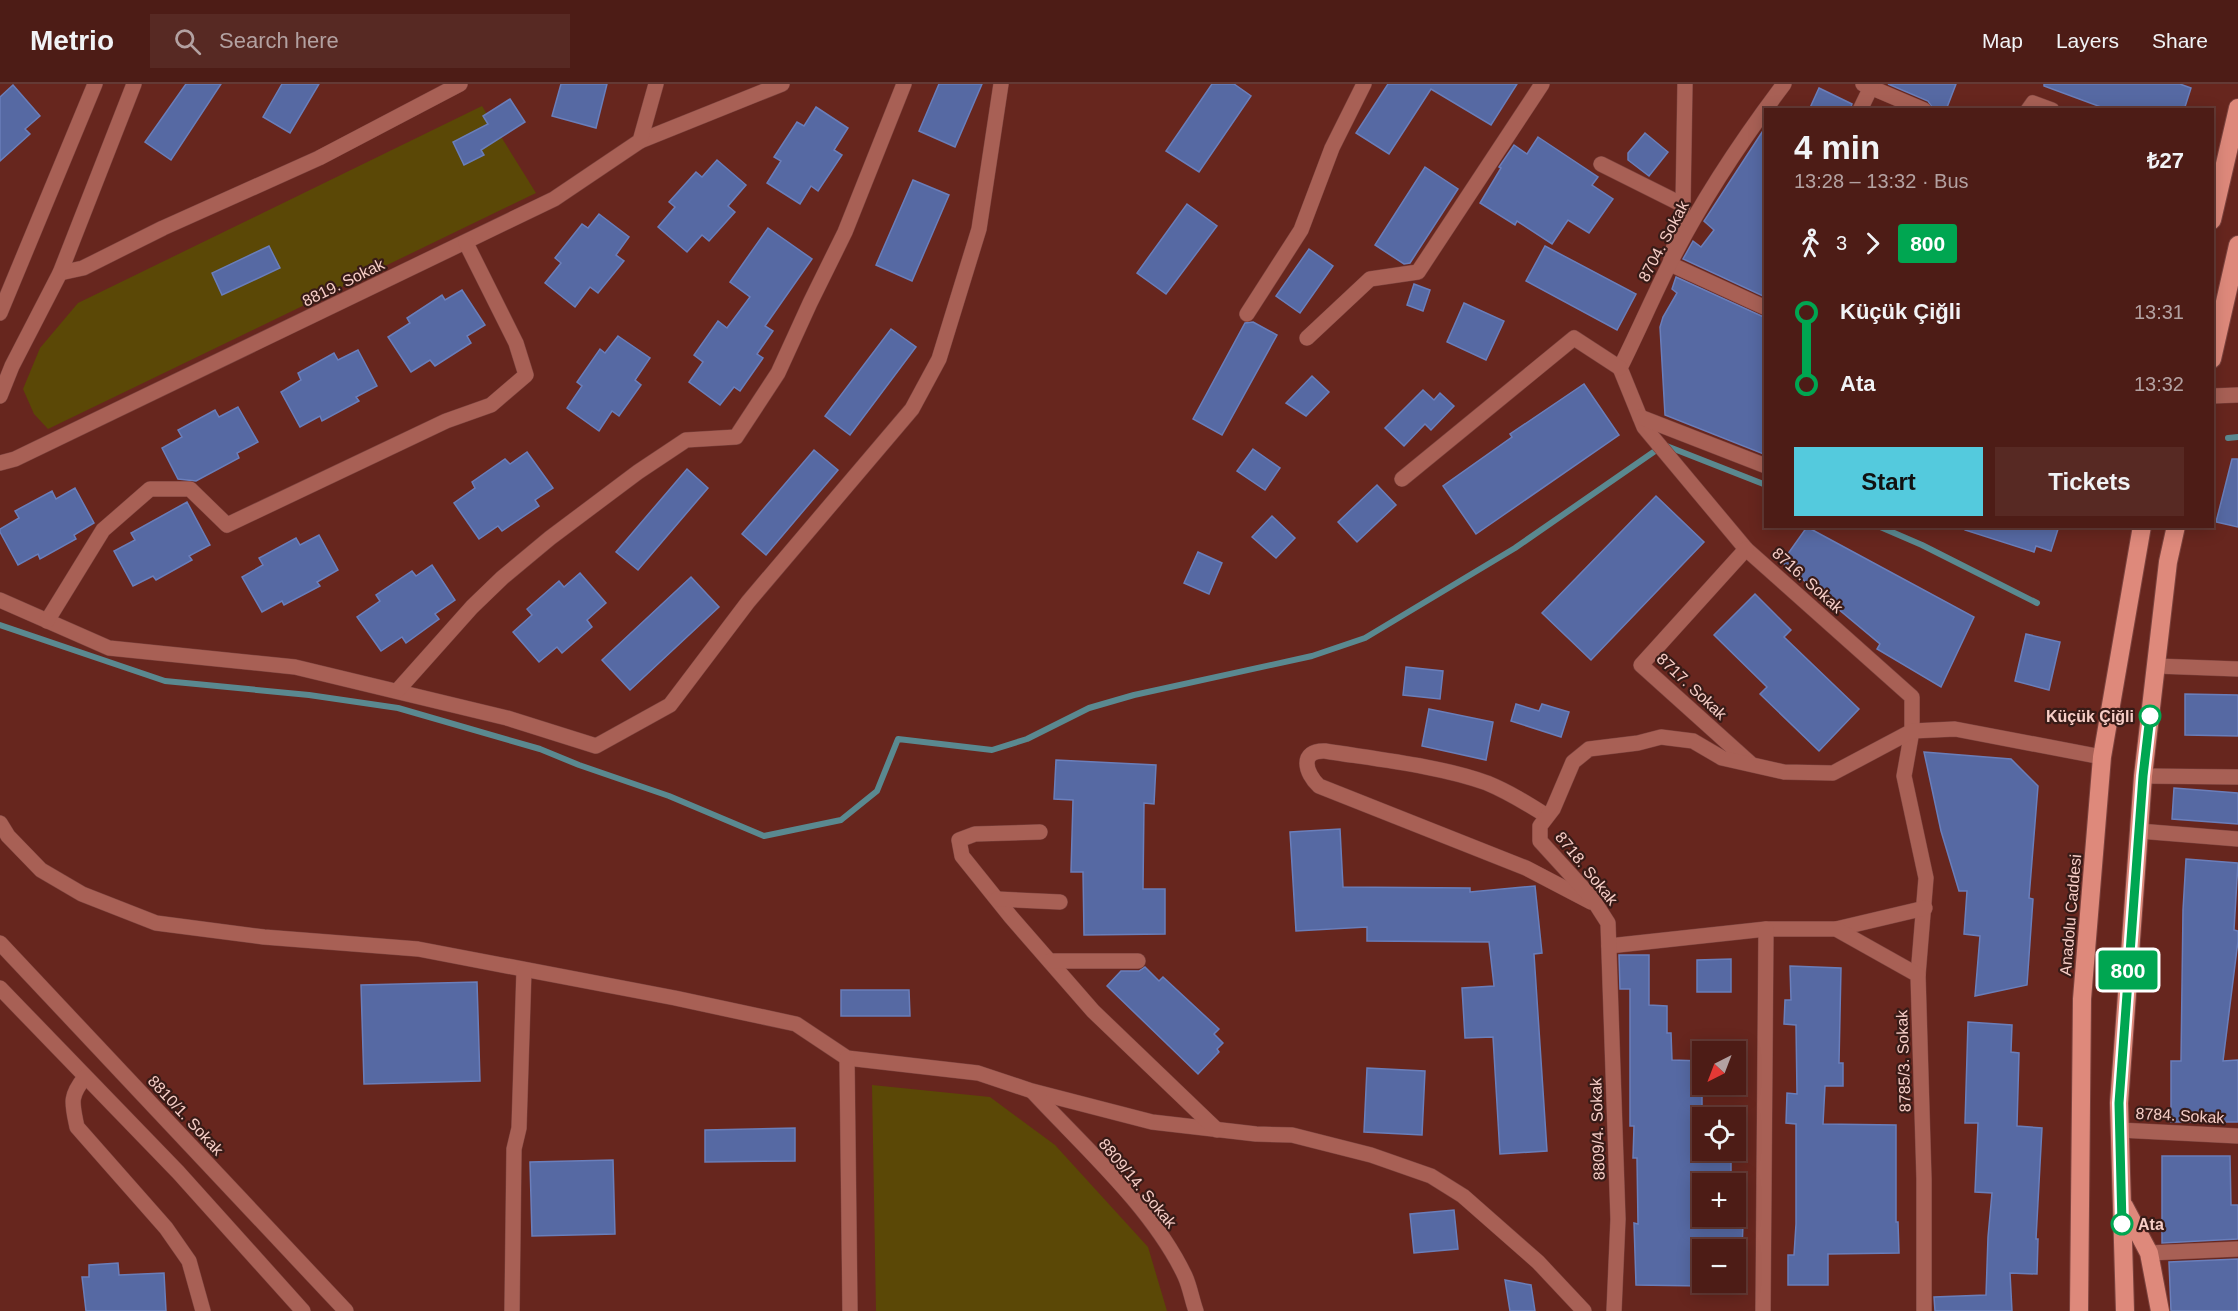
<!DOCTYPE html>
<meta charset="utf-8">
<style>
body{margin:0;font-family:Helvetica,sans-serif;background:#572923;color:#f1f3f6;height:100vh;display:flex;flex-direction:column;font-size:22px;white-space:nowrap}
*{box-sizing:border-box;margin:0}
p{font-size:20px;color:#b3a1a1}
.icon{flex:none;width:33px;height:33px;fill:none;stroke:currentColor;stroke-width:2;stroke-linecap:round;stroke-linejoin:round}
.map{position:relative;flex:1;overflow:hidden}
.side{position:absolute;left:1764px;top:24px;width:450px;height:420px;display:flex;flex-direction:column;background:#4d1c16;border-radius:0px;box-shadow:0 3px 15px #0003,0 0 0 2px #643a35}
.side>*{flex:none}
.badge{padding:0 12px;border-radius:4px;font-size:21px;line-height:39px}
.needle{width:39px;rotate:222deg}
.fabs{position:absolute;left:1692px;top:957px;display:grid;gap:12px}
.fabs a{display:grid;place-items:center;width:54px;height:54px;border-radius:0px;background:#4d1c16;box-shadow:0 3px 15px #0003,0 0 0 2px #643a35;font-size:30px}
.map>.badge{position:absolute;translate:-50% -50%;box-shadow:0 0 0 3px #fff}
.legs{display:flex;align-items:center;gap:9px;height:66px;padding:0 30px;font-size:20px}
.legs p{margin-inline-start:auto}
.overview{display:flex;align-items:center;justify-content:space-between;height:102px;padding:0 30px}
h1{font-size:33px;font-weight:700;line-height:45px}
.primary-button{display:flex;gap:12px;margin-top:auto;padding:12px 30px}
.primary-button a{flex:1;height:69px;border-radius:0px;background:#54cadd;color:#111;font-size:24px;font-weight:700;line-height:69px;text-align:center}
.primary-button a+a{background:#572923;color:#f1f3f6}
ul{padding:0 30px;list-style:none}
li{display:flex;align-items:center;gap:21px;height:72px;font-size:22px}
li i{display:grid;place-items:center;width:9px;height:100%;margin:0 8px;background:currentColor}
li i::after{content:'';width:15px;height:15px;margin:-8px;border:4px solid;border-radius:50%;background:#4d1c16}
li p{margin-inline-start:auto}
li:first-child i{background:linear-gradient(#0000 50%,currentColor 0)}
li:last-child i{background:linear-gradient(currentColor 50%,#0000 0)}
header{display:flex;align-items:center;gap:36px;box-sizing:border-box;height:84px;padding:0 30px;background:#4d1c16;border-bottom:2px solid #643a35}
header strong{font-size:28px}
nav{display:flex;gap:33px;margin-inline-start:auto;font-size:21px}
.search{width:420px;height:54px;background:#572923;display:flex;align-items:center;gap:15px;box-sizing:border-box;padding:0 21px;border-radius:0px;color:#b3a1a1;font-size:22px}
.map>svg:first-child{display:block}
.green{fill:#5b4806}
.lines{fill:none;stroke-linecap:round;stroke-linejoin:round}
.stream{stroke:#5a8990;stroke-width:6}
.building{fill:#5669a3;stroke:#6a7eba;stroke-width:1.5}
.minor-casing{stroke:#7c433e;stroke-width:16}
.highway-casing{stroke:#7c433e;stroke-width:20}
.minor{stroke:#a86055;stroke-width:15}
.highway{stroke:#de897b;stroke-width:18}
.line-1-casing{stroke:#fff;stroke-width:14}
.line-1{stroke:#00a651;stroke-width:9}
.stop-1-dot{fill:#fff;stroke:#00a651;stroke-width:3}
.labels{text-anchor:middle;stroke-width:4.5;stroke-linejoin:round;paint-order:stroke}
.street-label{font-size:16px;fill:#f7cec7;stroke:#381b17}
.stop-label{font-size:16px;font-weight:bold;fill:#f7cec7;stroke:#381b17;text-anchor:end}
</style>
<header>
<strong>Metrio</strong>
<div class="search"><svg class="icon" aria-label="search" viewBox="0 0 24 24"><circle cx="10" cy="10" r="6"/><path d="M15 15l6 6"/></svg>Search here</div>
<nav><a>Map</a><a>Layers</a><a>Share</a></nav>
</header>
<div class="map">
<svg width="2238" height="1227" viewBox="0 0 2238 1227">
<rect width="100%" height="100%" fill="#67261e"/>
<g class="green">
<path d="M482,22L536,109L48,345L34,330L23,305L40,264L78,219Z"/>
<path d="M872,1001L990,1013L1055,1061L1148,1163L1167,1227H876Z"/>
</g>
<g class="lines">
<g class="stream">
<path d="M2228,354L2238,353"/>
<path d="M1664,361L1766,401"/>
<path d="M1878,442L1922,461L2037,519"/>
<path d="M0,541L165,597L309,611L398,624L540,665L579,681L669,712L764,752L841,736L877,707L898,655L992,666L1027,655L1089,624L1134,611L1312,572L1365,554L1515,464L1655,367"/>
</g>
</g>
<g class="building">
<path d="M186,0H221L171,76L145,58Z"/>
<path d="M282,0H319L290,49L263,33Z"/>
<path d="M561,0H607L596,44L552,32Z"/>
<path d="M939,0H982L955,63L919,47Z"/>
<path d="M1212,0H1234L1251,12L1199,88L1166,67Z"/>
<path d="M1388,0H1517L1491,41L1431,5L1389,70L1356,49Z"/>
<path d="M1888,0H1956L1946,26H1934L1928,17Z"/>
<path d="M2044,0H2180L2191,4L2184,26H2109L2044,2Z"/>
<path d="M13,1L40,32L25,45L30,50L0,77V13Z"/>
<path d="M1819,4L1852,20L1850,26H1809Z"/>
<path d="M510,15L525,38L481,66L484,71L464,81L453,58L488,40L483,32Z"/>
<path d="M816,23L848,44L834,66L842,71L818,107L811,102L800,120L767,99L781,77L774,73L797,38L804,42Z"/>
<path d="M1766,42V206L1763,212L1683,175L1693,157L1701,163L1714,146L1704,137Z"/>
<path d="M1645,49L1668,68L1649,92L1628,76V69Z"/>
<path d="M1538,53L1598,93L1592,101L1613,115L1589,149L1568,136L1552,160L1517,137L1515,141L1480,119L1501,84L1499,83L1514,61L1527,70Z"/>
<path d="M717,76L746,101L728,122L735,128L709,157L702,151L687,168L658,143L675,123L669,118L696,88L702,93Z"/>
<path d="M1425,83L1458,105L1410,179L1404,180L1375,161Z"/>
<path d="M913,96L949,111L912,197L876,181Z"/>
<path d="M1187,120L1217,142L1166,210L1137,189Z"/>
<path d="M599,130L629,153L616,171L624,177L598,209L590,203L575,223L545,199L561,179L555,174L582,140L588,144Z"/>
<path d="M768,144L812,175L765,242L773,247L757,270L763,274L740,307L734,303L720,321L689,298L703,278L694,271L718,237L727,244L750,213L730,198Z"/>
<path d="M269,162L280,184L222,211L212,189Z"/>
<path d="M1545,162L1636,210L1617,246L1526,197Z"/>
<path d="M1309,165L1333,182L1300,229L1276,212Z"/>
<path d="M1676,193L1766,234V371L1665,331L1660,243L1663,233L1677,209L1672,205Z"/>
<path d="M1414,200L1430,206L1423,227L1407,221Z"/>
<path d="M462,206L485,241L467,252L471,259L435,282L430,276L411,288L388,253L410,239L407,234L442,211L445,216Z"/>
<path d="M1464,219L1504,237L1486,276L1447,258Z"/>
<path d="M1253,238L1277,251L1222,351L1193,335L1245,239Z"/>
<path d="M891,245L916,263L850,351L825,332Z"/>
<path d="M618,252L650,274L635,296L641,301L619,332L612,327L599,347L567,324L582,302L577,298L600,265L605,269Z"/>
<path d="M358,266L377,302L356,313L359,317L322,337L320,332L300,343L281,308L301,296L298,289L334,269L338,276Z"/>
<path d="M1312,292L1329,308L1306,332L1286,319Z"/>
<path d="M1584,300L1619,351L1476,450L1443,402L1512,353L1510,350Z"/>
<path d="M1423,306L1434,316L1440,309L1454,322L1431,346L1425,340L1404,362L1385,344Z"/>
<path d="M238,323L258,358L237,369L239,374L196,397L178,395L162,364L182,353L178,346L215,326L219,333Z"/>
<path d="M1253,365L1280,384L1265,406L1237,387Z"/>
<path d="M814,366L838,386L766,471L742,450Z"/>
<path d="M527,368L553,404L535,416L539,422L502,447L498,442L479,455L454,419L475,404L472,398L505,375L510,380Z"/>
<path d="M2232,375H2238V443L2216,438Z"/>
<path d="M687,385L708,404L638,486L616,468Z"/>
<path d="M1377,401L1396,421L1357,458L1338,438Z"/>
<path d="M75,404L94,439L74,451L76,455L40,475L38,470L18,481L0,448V445L19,434L15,427L52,407L56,415Z"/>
<path d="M1656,412L1704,458L1591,576L1542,529Z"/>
<path d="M187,418L210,461L189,472L192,476L156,496L153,492L133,502L114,467L135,456L131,449Z"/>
<path d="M1272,432L1295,454L1276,474L1252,453Z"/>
<path d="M1965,442H2059L2051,467L2036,462L2034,468L1965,446Z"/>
<path d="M1807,443L1974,533L1941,603L1877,565L1880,560L1782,478Z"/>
<path d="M319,451L338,486L317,498L320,502L284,521L282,517L262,528L242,493L263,481L259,474L296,454L300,461Z"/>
<path d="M1198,468L1222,479L1209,510L1184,499Z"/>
<path d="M432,481L455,516L435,530L439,535L406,559L402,553L381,567L357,533L380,517L376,511L412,487L416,492Z"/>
<path d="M580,489L606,519L587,536L592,543L562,569L557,563L539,578L513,548L532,531L527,525L559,497L564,503Z"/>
<path d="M691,493L719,523L630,606L602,576Z"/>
<path d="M1755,510L1791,546L1784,553L1859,625L1819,667L1760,610L1767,603L1714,551Z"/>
<path d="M2026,550L2060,558L2049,606L2015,597Z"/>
<path d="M1406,583L1443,587L1440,615L1403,611Z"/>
<path d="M2185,610L2238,611V652L2185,651Z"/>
<path d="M1516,620L1539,627L1542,620L1569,628L1561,653L1511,637Z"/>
<path d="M1429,625L1493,638L1486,676L1422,662Z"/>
<path d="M1924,668L2011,675L2038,702L2029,814L2033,815L2027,901L1975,912L1980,852L1964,850L1967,807H1959L1941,747Z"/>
<path d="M1056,676L1156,681L1154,720L1144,719L1143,805H1165V850L1084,851L1083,788H1071L1073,716L1054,715Z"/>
<path d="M2174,704L2238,709V740L2172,735Z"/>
<path d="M1340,745L1343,803L1470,804V808L1535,802L1542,869L1534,870L1547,1067L1500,1070L1493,953L1465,954L1462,904L1494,902L1489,858L1367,857V843L1296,847L1290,748Z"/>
<path d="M2186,775L2238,779L2234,846L2238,847V857L2223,977L2238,976V1038H2171V977H2181L2183,826Z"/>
<path d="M1619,871H1649V921L1667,922V949H1671L1672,976L1702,977V1066H1731V1093H1702V1140H1743L1742,1166H1702V1202L1636,1201L1634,1139L1638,1140L1637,1074H1633L1634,1042H1630V905H1620Z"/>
<path d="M1731,875V908H1697V876Z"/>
<path d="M1790,882L1841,884L1839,979H1843V1002H1825L1823,1040L1896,1041V1138H1898L1899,1169L1828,1170V1201H1788V1171H1794L1796,1140V1040L1786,1039L1787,1009L1797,1010L1796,941L1784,940L1785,916H1791Z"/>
<path d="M1145,883L1159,897L1163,893L1219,945L1214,950L1223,959L1217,965L1219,968L1198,990L1107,902L1121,887H1139Z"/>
<path d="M477,898L480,997L364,1000L361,901Z"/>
<path d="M841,906H909L910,932H841Z"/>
<path d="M1968,938L2012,941L2011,968L2019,969L2017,1042L2042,1044L2036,1155H2038L2037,1190L2010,1189L2012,1227H1935L1934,1213L1986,1211L1988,1153L1992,1109L1975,1108L1978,1039H1965Z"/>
<path d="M1367,984L1425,987L1422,1051L1364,1048Z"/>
<path d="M795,1044V1077L705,1078V1046Z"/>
<path d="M2162,1072H2230L2231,1121H2238V1155L2162,1159Z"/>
<path d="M613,1076L615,1150L532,1152L530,1078Z"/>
<path d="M1454,1126L1458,1165L1414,1169L1410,1130Z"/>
<path d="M2238,1175V1227H2171L2169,1178Z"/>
<path d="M118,1179L119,1191L164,1189L166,1227H86L82,1193H89V1181Z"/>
<path d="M1505,1196L1531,1201L1535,1227H1510Z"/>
</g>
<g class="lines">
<defs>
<g id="minor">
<path d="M1685,0L1683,121L1670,180L1766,224"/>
<path d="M1784,0C1741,57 1701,117 1669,181C1652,215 1637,250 1620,284L1644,343L1746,465L1912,613V647L1904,692L1926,794L1918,891"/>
<path d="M1863,0L1924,26"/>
<path d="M1860,26L1871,3"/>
<path d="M2028,26L2033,19L2052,26"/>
<path d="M640,57L782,0"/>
<path d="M1601,80L1683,121"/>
<path d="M60,189L83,184L163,144L319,74L460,0"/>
<path d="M0,229L95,0"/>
<path d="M1247,230L1301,146L1332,64L1364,0"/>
<path d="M1307,254L1370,195L1418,188L1542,0"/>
<path d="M0,312L12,282L60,189L134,0"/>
<path d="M2212,312L2238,311"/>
<path d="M1640,333L1766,382"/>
<path d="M0,379L15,375L554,115L640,57L656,0"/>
<path d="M1402,395L1574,254L1620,284"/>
<path d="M1746,465L1641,581L1750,679"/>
<path d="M0,516L109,564L295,583L507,634L596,662L670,621L748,518L912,325L939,275L979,145L1001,0"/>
<path d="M47,537L103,446L150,405H190L227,441L446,337L491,321L526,291L516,259L466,159"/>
<path d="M2156,582L2238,585"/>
<path d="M397,607L472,523L502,494L550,454L638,388L686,356L736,353L778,289L810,219L845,148L904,0"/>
<path d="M2143,692L2238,693"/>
<path d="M1547,732C1528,720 1509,708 1487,699C1441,682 1375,675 1325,667C1299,666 1305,689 1319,702L1526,784L1591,818"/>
<path d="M0,739L8,752L41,786L82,810L156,839L264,853L418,865L675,914L796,940L847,974L978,989L1032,1007L1152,1038L1256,1050L1292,1051L1371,1071L1431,1092L1463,1112L1538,1178L1584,1227"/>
<path d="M2139,747L2238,755"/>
<path d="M1040,748L975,750L959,756L962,772L1011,833L1093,927L1217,1046"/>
<path d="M997,815L1060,818"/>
<path d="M1836,845L1925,824"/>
<path d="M0,859L346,1227"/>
<path d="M1609,862L1766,845H1836L1918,891L1924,1095V1227"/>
<path d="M1050,877H1138"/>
<path d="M0,904L178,1088L303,1227"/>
<path d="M847,974L850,1227"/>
<path d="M85,993C69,1013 72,1019 77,1043L166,1144L189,1177L203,1227"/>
<path d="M1033,1008C1084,1063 1153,1124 1185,1192C1190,1203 1192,1216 1196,1227"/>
<path d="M2119,1046L2238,1052"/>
<path d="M2149,1169L2238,1165"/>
<path d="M512,1227L514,1065L519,1044L524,886"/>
<path d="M1614,1227L1618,1135L1608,839L1592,814L1540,757V742L1553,725L1573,678L1589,665L1638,659L1661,653L1693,657L1722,674L1784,688L1833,689L1912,647L1955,645L2102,673"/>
<path d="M1763,1227L1766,845"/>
</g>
<g id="highway">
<path d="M2212,136L2238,24"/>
<path d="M2212,275L2238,161"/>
<path d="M2124,1122L2149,1169L2160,1227"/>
<path d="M2079,1227L2082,915L2102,673L2142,442"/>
<path d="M2125,1227L2119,1019L2143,692L2168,478L2176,442"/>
</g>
</defs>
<use href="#minor" class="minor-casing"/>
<use href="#highway" class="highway-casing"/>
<use href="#minor" class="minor"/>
<use href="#highway" class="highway"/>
</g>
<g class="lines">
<defs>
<path id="line-1" d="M2122,1140L2119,1019L2143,692L2150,632"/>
</defs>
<use href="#line-1" class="line-1-casing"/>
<use href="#line-1" class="line-1"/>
</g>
<g class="stop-1-dot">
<circle cx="2150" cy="632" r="10"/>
<circle cx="2122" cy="1140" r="10"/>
</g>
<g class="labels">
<g class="street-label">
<text transform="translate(1663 157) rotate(-62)" y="6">8704. Sokak</text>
<text transform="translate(343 198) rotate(-26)" y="6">8819. Sokak</text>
<text transform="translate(1808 496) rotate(42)" y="6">8716. Sokak</text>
<text transform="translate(1692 602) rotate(43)" y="6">8717. Sokak</text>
<text transform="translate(1587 784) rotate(51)" y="6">8718. Sokak</text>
<text transform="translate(2070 831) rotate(-85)" y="6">Anadolu Caddesi</text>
<text transform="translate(1903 977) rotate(-92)" y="6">8785/3. Sokak</text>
<text transform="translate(186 1031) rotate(47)" y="6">8810/1. Sokak</text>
<text transform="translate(2180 1031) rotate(3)" y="6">8784. Sokak</text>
<text transform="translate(1597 1045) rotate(-92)" y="6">8809/4. Sokak</text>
<text transform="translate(1138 1099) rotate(50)" y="6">8809/14. Sokak</text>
</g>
<g class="stop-label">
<text x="2134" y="638">Küçük Çiğli</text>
<text x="2138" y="1146" text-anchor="start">Ata</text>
</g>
</g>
</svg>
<div class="fabs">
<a><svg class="needle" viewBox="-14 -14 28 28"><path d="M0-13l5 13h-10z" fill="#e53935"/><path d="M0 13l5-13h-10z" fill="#b3a1a1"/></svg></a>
<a><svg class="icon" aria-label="locate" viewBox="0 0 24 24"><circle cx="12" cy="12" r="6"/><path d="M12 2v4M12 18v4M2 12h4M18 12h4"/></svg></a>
<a>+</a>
<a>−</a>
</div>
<b class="badge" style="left:2128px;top:886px;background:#00a651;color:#fff">800</b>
<section class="side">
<div class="overview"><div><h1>4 min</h1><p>13:28 – 13:32 · Bus</p></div><b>₺27</b></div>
<div class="legs"><svg class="icon" aria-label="walk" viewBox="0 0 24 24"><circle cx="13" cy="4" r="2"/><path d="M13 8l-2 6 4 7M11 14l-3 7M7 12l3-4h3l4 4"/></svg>3<svg class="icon" aria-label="forward" viewBox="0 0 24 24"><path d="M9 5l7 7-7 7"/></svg><b class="badge" style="background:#00a651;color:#fff">800</b></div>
<ul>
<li><i style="color:#00a651"></i><b>Küçük Çiğli</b><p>13:31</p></li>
<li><i style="color:#00a651"></i><b>Ata</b><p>13:32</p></li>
</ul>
<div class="primary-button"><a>Start</a><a>Tickets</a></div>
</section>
</div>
